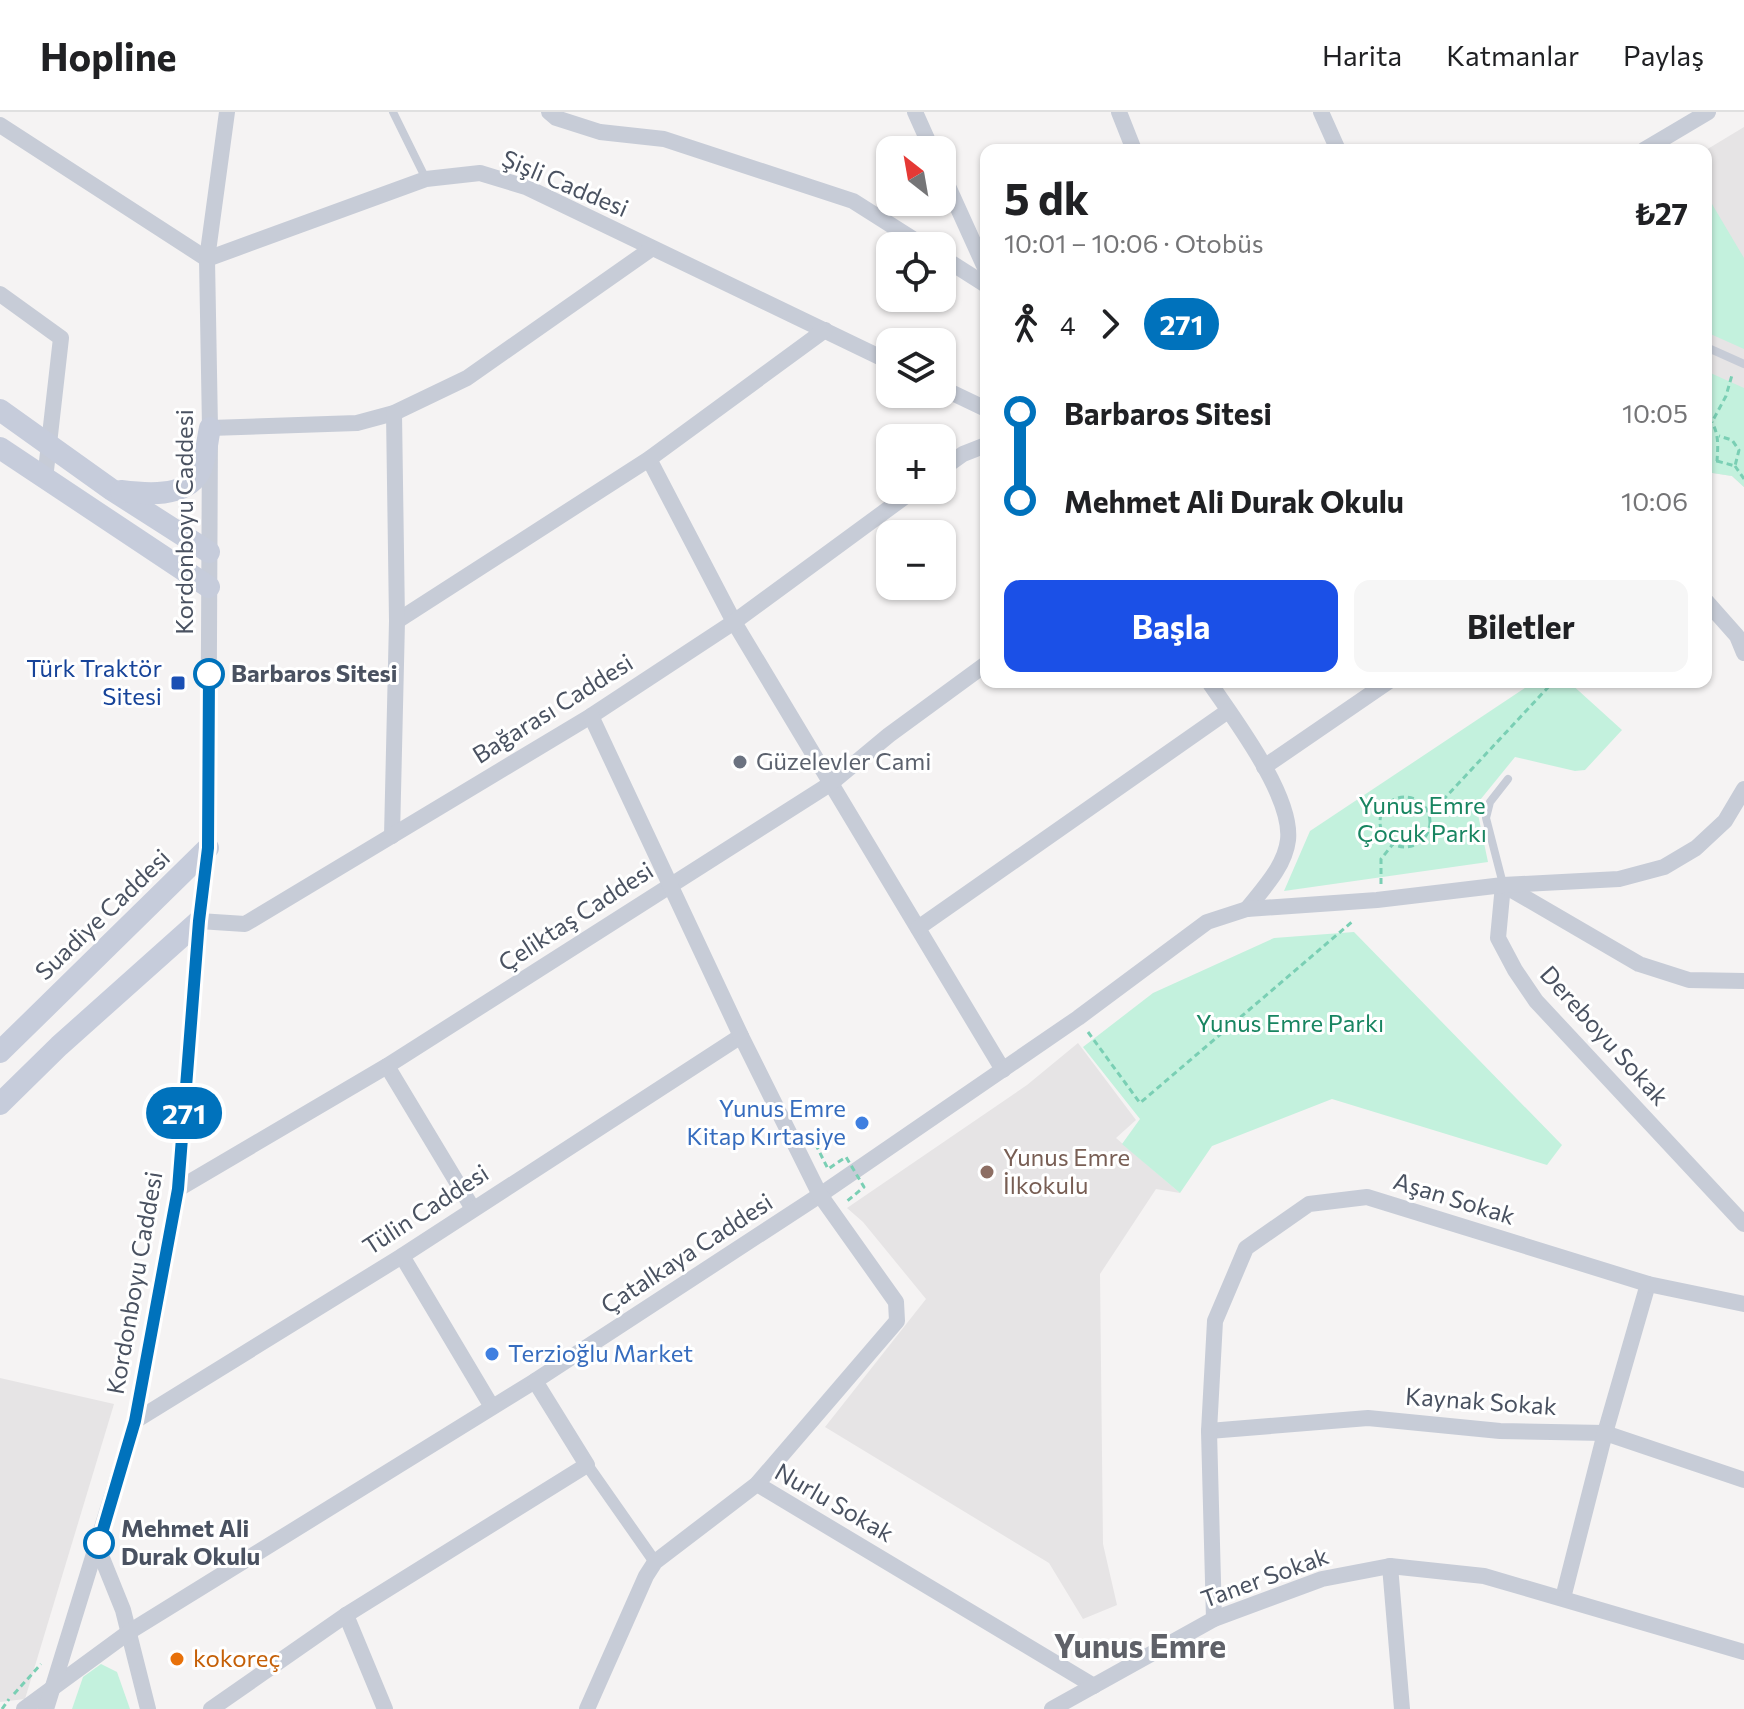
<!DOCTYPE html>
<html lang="tr">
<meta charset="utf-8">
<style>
body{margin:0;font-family:Commissioner,sans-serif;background:#f6f6f6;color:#202124;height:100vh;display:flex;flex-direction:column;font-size:30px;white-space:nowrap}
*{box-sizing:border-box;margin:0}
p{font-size:26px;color:#757577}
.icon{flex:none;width:44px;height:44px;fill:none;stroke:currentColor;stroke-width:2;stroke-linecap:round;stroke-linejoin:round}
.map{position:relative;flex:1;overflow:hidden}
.side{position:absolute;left:980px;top:32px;width:732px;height:544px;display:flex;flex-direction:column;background:#fff;border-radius:16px;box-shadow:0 2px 6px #0004}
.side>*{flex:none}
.badge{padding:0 16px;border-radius:26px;font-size:28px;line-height:52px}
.needle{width:52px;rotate:329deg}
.buttons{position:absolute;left:876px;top:24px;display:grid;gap:16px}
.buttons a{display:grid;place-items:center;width:80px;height:80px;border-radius:16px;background:#fff;box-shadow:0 2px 6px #0004;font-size:40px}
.map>.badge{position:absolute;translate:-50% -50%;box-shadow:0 0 0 4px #fff}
.legs{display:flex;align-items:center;gap:12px;height:88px;padding:0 24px;font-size:26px}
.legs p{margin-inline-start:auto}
.headline{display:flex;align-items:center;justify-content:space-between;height:136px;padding:0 24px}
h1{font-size:44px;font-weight:700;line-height:60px}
.cta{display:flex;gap:16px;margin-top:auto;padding:16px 24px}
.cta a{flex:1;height:92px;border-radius:16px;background:#1b50e7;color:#fff;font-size:32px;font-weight:700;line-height:92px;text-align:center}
.cta a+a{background:#f6f6f6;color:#202124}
ul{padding:0 24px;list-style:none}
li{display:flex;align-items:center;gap:28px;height:88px;font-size:30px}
li i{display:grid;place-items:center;width:12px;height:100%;margin:0 10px;background:currentColor}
li i::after{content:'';width:20px;height:20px;margin:-10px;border:6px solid;border-radius:50%;background:#fff}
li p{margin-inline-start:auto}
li:first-child i{background:linear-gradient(#0000 50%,currentColor 0)}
li:last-child i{background:linear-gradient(currentColor 50%,#0000 0)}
header{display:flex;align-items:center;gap:48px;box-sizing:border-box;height:112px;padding:0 40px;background:#fff;border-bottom:2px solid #e0e0e0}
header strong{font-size:38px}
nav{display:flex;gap:44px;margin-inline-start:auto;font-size:28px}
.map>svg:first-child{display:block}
.education{fill:#e6e4e5}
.green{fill:#c3f1dd}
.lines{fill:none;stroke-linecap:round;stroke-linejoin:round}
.path{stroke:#7acfb4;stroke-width:3;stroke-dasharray:6 4;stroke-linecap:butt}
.service{stroke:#c7ccd7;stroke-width:8}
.pedestrian{stroke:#c7ccd7;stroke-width:12}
.minor{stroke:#c7ccd7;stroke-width:16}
.secondary{stroke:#c6ccdb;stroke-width:22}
.path-bridge{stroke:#7acfb4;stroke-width:3;stroke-dasharray:6 4;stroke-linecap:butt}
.line-1-casing{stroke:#fff;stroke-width:18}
.line-1{stroke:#0072bc;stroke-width:12}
.stop-1-dot{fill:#fff;stroke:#0072bc;stroke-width:4}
.transit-dot{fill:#1a4fb4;stroke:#fff;stroke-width:3}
.worship-dot{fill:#6b7280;stroke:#fff;stroke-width:3}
.shop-dot{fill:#3f7fe0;stroke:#fff;stroke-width:3}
.education-dot{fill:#8d6e63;stroke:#fff;stroke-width:3}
.food-dot{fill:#e8710a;stroke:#fff;stroke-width:3}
.labels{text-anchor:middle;stroke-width:6;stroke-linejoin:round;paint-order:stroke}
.street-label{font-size:24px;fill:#4a5261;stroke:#fff}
.transit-label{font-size:24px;fill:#164399;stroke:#fff;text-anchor:end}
.stop-label{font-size:24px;font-weight:bold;fill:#4a5261;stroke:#fff;text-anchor:start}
.worship-label{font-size:24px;fill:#5b616d;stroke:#fff;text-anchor:start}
.park-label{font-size:24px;fill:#188561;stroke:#fff}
.shop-label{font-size:24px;fill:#366cbe;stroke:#fff;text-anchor:end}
.education-label{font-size:24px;fill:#785e54;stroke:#fff;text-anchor:start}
.food-label{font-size:24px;fill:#c56008;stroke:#fff;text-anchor:start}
.district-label{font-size:32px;font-weight:bold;fill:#5f6168;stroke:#fff}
</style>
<header>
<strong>Hopline</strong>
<nav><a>Harita</a><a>Katmanlar</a><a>Paylaş</a></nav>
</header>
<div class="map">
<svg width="1744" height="1597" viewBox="0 0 1744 1597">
<rect width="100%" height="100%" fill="#f5f3f3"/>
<g class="education">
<path d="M1744,15V375L1732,364L1706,360V38Z"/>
<path d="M1078,931L1136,1008L1116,1026L1180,1081L1156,1077L1100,1162L1103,1432L1117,1493L1083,1507L1049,1451L825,1315L926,1187L863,1110L847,1096L1027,973Z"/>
<path d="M0,1266L114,1292L25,1587L0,1590Z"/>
</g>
<g class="green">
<path d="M1706,82L1744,146V237L1706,220Z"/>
<path d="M1706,259L1744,276V375L1732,364L1706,360Z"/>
<path d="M1534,570H1569L1622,618L1585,658L1575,659L1515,645L1476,693L1488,750L1284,779L1310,719Z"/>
<path d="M1354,820L1562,1033L1547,1053L1332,987L1212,1034L1180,1081L1122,1032L1140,1007L1083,935L1153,881L1274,826Z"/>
<path d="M101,1552L117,1560L130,1597H72L83,1565Z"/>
</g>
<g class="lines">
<g class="path">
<path d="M1706,310H1712L1726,284L1732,263"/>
<path d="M1706,349H1717C1718,335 1719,323 1712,310"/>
<path d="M1717,349L1735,354L1739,338L1732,328L1719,324"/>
<path d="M1735,354L1744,367"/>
<circle cx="1405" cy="710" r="25"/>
<path d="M1429,703L1553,570"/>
<path d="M1381,772V747L1393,732"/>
<path d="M1088,920L1140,991L1353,809"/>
<path d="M14,1582L41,1552"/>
<path d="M2,1597L9,1587"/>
</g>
<g class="service">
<path d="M393,0L426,67"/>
<path d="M1706,235L1744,252"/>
<path d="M1503,772L1486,706L1490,690L1508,667"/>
</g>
<path class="pedestrian" d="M587,1353L655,1450"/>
<g class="minor">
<path d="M549,0L556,6L600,20L664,27L853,89L924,134"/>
<path d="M915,0L932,38"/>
<path d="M1119,0L1134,38"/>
<path d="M1321,0L1338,38"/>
<path d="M0,13L207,147"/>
<path d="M1644,38L1708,0"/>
<path d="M942,61L986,158"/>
<path d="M942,145L986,173"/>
<path d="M207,147L426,67L480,61L526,75L890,250"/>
<path d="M0,182L61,226L45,367"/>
<path d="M942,276L986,297"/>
<path d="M210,316L357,311L394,301L467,266L651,137"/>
<path d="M649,347L734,510L1003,958"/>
<path d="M942,357L963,342L986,333"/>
<path d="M1706,489L1737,524L1744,541"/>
<path d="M397,509L649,347L825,218"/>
<path d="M1209,570C1234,607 1293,684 1288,728C1285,754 1263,777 1247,797"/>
<path d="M1264,655L1388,570"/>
<path d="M392,724L397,509L394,301"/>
<path d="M1503,773L1498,826L1515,858L1536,889L1744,1112"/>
<path d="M1505,774L1639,852L1689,868L1744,869"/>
<path d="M199,809L245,812L591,604L734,510L914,378"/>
<path d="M918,816L1228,599"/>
<path d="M387,954L473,1097"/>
<path d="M178,1077L387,954L830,672L889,623L986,552"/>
<path d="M402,1144L492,1295"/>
<path d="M135,1309L402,1144L741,924"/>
<path d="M1209,1319L1368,1306L1500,1319L1605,1321L1744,1368"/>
<path d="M757,1372L1094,1574"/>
<path d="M98,1436L123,1498L148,1597"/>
<path d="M1390,1454L1402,1597"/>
<path d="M1563,1486L1605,1321L1648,1172"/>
<path d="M346,1503L385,1597"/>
<path d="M1214,1507L1209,1319L1215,1209L1246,1136L1309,1092L1367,1085L1648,1172L1744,1192"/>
<path d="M24,1597L129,1520L535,1269L820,1083L1078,906L1207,810L1247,797L1377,788L1503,773L1619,767L1664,755L1696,736L1725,709L1744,677"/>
<path d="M46,1597L135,1309L178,1077L199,809L208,736L210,316L207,147L227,0"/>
<path d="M211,1597L346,1503L587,1353L535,1269"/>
<path d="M587,1597L646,1464L655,1450L757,1372L897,1209L896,1190L820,1083L741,924L591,604"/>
<path d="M1052,1597L1214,1507L1322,1467L1390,1454L1484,1464L1744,1540"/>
</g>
<g class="secondary">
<path d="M0,298L112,378L209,440"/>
<path d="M0,336L209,475"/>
<path d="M121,379C145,382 185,386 199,361C206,349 207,329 210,316"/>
<path d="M0,940L208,736"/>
<path d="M0,992L59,934L199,809"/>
</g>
<path class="path-bridge" d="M811,1023L828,1057L846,1045L864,1075L846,1090"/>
</g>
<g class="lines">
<defs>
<path id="line-1" d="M99,1431L135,1309L178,1077L199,809L208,736L209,562"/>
</defs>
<use href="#line-1" class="line-1-casing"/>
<use href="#line-1" class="line-1"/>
</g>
<g class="stop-1-dot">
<circle cx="209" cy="562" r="14"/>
<circle cx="99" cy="1431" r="14"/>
</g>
<rect class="transit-dot" x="170" y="563" width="16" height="16" rx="4"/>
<circle class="worship-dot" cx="740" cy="650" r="8"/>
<g class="shop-dot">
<circle cx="862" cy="1011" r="8"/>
<circle cx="492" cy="1242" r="8"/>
</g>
<circle class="education-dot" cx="987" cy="1060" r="8"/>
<circle class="food-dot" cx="177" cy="1547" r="8"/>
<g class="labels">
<g class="street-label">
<text transform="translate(565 72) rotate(23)" y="8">Şişli Caddesi</text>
<text transform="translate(185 410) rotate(-90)" y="8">Kordonboyu Caddesi</text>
<text transform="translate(553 597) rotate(-32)" y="8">Bağarası Caddesi</text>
<text transform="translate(103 803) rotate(-44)" y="8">Suadiye Caddesi</text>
<text transform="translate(576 805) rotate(-33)" y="8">Çeliktaş Caddesi</text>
<text transform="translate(1604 924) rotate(48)" y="8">Dereboyu Sokak</text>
<text transform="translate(1454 1087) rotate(17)" y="8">Aşan Sokak</text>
<text transform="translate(426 1098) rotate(-33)" y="8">Tülin Caddesi</text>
<text transform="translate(687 1142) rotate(-33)" y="8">Çatalkaya Caddesi</text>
<text transform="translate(135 1171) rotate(-80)" y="8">Kordonboyu Caddesi</text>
<text transform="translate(1481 1290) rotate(4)" y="8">Kaynak Sokak</text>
<text transform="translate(834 1391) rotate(30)" y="8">Nurlu Sokak</text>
<text transform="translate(1265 1466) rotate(-20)" y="8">Taner Sokak</text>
</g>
<g class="transit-label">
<text x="162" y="565">Türk Traktör<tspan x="162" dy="28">Sitesi</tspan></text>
</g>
<g class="stop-label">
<text x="231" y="570">Barbaros Sitesi</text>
<text x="121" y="1425">Mehmet Ali<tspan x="121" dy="28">Durak Okulu</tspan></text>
</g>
<g class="worship-label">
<text x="756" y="658">Güzelevler Cami</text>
</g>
<g class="park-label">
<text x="1422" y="702">Yunus Emre<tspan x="1422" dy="28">Çocuk Parkı</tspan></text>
<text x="1290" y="920">Yunus Emre Parkı</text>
</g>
<g class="shop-label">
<text x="846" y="1005">Yunus Emre<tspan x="846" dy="28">Kitap Kırtasiye</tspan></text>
<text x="508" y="1250" text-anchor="start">Terzioğlu Market</text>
</g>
<g class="education-label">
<text x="1003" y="1054">Yunus Emre<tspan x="1003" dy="28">İlkokulu</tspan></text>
</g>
<g class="food-label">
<text x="193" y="1555">kokoreç</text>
</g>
<g class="district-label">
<text x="1140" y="1546">Yunus Emre</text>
</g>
</g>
</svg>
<div class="buttons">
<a><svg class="needle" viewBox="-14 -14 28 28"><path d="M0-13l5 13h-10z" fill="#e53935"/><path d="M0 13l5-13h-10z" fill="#757577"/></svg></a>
<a><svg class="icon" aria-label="locate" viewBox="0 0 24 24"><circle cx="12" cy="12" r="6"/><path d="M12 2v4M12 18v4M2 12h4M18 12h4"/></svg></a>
<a><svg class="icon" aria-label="layers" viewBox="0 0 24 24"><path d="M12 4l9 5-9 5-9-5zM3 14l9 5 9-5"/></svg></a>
<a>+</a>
<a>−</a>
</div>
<b class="badge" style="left:184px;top:1001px;background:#0072bc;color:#fff">271</b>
<section class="side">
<div class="headline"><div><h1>5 dk</h1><p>10:01 – 10:06 · Otobüs</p></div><b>₺27</b></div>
<div class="legs"><svg class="icon" aria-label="walk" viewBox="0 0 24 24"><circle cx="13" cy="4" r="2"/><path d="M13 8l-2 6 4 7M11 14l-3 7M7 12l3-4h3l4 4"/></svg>4<svg class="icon" aria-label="forward" viewBox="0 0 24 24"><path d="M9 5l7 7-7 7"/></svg><b class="badge" style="background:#0072bc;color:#fff">271</b></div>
<ul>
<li><i style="color:#0072bc"></i><b>Barbaros Sitesi</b><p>10:05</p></li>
<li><i style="color:#0072bc"></i><b>Mehmet Ali Durak Okulu</b><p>10:06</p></li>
</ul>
<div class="cta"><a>Başla</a><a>Biletler</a></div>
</section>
</div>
